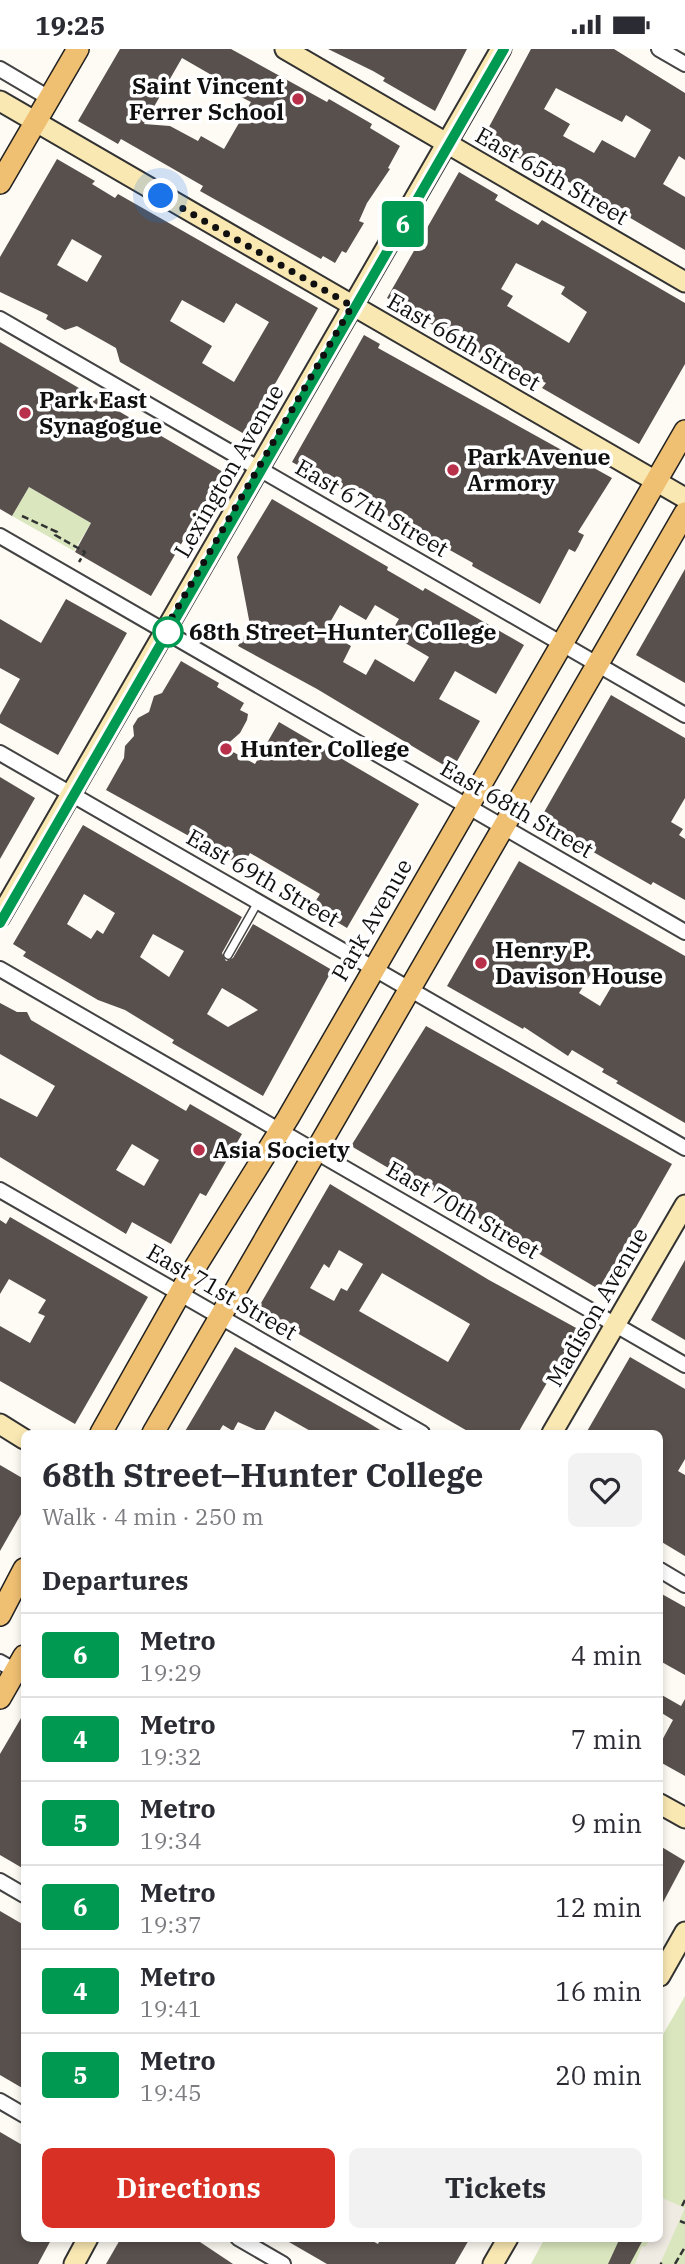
<!DOCTYPE html>
<meta charset="utf-8">
<style>
body{margin:0;font-family:"IBM Plex Serif",serif;background:#f2f2f3;color:#2b2b33;height:100vh;display:flex;flex-direction:column;font-size:26px;white-space:nowrap}
*{box-sizing:border-box;margin:0}
p{font-size:23px;color:#7c7c81}
.icon{flex:none;width:38px;height:38px;fill:none;stroke:currentColor;stroke-width:2;stroke-linecap:round;stroke-linejoin:round}
.map{position:relative;flex:1;overflow:hidden}
.side{position:absolute;left:21px;top:1381px;width:642px;height:812px;display:flex;flex-direction:column;background:#fff;border-radius:10px;box-shadow:0 4px 10px #0003}
.side>*{flex:none}
.badge{padding:0 14px;border-radius:5px;font-size:24px;line-height:46px}
.you{position:absolute;width:35px;height:35px;margin:-18px;border:5px solid #fff;border-radius:50%;background:#1a73e8;box-shadow:0 0 0 10px #1a73e833}
.map>.badge{position:absolute;translate:-50% -50%;box-shadow:0 0 0 4px #fff}
h2{padding:0 21px;font-size:26px;line-height:63px}
.round{display:grid;place-items:center;flex:none;width:74px;height:74px;border-radius:10px;background:#f2f2f3}
.overview{display:flex;align-items:center;justify-content:space-between;height:119px;padding:0 21px}
h1{font-size:33px;font-weight:800;line-height:52px}
.button{display:flex;gap:14px;margin-top:auto;padding:14px 21px}
.button a{flex:1;height:80px;border-radius:10px;background:#d93025;color:#fff;font-size:28px;font-weight:800;line-height:80px;text-align:center}
.button a+a{background:#f2f2f3;color:#2b2b33}
ul{padding:0;list-style:none}
li{display:flex;align-items:center;gap:21px;height:84px;padding:0 21px;border-top:2px solid #e1e1e2}
li div{flex:1}
li b{display:block;font-size:26px}
li em{font-style:normal}
li .badge{min-width:77px;font-weight:700;text-align:center}
.status{display:flex;justify-content:space-between;align-items:center;height:49px;padding:0 35px;background:#fff;direction:ltr}
.status svg{height:19px;fill:currentColor}
.map>svg:first-child{display:block}
.green{fill:#dae7be}
.plaza{fill:#efeae2}
.building{fill:#58504d;fill-rule:evenodd}
.lines{fill:none;stroke-linecap:round;stroke-linejoin:round}
.lane-casing{stroke:#434343;stroke-width:10}
.street-casing{stroke:#434343;stroke-width:18}
.secondary-casing{stroke:#323232;stroke-width:23}
.primary-casing{stroke:#212121;stroke-width:24}
.path{stroke:#323232;stroke-width:2.5;stroke-dasharray:7 3.5;stroke-linecap:butt}
.lane{stroke:#fff;stroke-width:7}
.street{stroke:#fff;stroke-width:14}
.secondary{stroke:#fae8b3;stroke-width:19}
.primary{stroke:#efbf72;stroke-width:21}
.line-casing{stroke:#fff;stroke-width:16}
.line{stroke:#009952;stroke-width:10}
.walk{stroke:#101010;stroke-width:7;stroke-dasharray:0 12.6}
.poi-dot{fill:#b8304a;stroke:#fff;stroke-width:2.5}
.stop-dot{fill:#fff;stroke:#009952;stroke-width:3.5}
.labels{text-anchor:middle;stroke-width:7;stroke-linejoin:round;paint-order:stroke}
.poi-label{font-size:23px;font-weight:bold;fill:#101010;stroke:#fff;text-anchor:start}
.street-label{font-size:23px;fill:#101010;stroke:#fff}
.stop-label{font-size:23px;font-weight:bold;fill:#101010;stroke:#fff;text-anchor:start}
</style>
<div class="status"><b>19:25</b><svg viewBox="0 0 49 12"><path d="M0 12V9h3v3zM5 12V6h3v6zM10 12V3h3v9zM15 12V0h3v12zM26 1h20v11H26zM47 4h2v5h-2z"/></svg></div>
<div class="map">
<svg width="685" height="2215" viewBox="0 0 685 2215">
<rect width="100%" height="100%" fill="#fefbf4"/>
<g class="green">
<path d="M29,438L91,474L74,502L12,467Z"/>
<path d="M685,1947V2215H531L545,2189H660V1991Z"/>
</g>
<path class="plaza" d="M660,2148L685,2159L660,2215H635L642,2197L645,2198L649,2192L653,2193L660,2189Z"/>
<g class="building">
<path d="M120,0H231L327,53L329,50L372,75L370,79L400,97L388,119L390,120L367,154L359,172L364,174L346,204L342,202L335,214L323,207L321,210L200,142L203,137L121,90L118,95L78,72ZM182,9L241,43L239,47L251,53L224,100L201,87L198,92L170,77L144,75Z"/>
<path d="M328,0H467L435,62L383,32L385,29L373,22Z"/>
<path d="M531,0H614L685,44V111L679,107L663,135L685,148V201L533,112L531,116L483,89ZM556,39L622,73L626,66L651,81L635,109L602,91L594,104L563,87L570,75L544,60Z"/>
<path d="M57,110L95,132L92,135L115,149L118,145L318,259L246,386L120,313L116,299L77,277L65,281L46,270L48,266L0,243V208ZM72,190L102,207L87,233L57,216ZM182,251L224,274L236,254L269,273L234,333L202,314L212,297L170,272Z"/>
<path d="M459,123L498,146L495,151L512,161L538,176L542,171L685,254V315L639,395L542,339L546,334L500,310V307L483,298L480,304L387,249ZM516,214L565,238L561,245L587,263L569,294L507,257L513,247L501,240Z"/>
<path d="M364,286L380,295L378,299L612,429L578,483L584,486L578,498L575,503L569,500L540,555L472,517L473,514L292,413Z"/>
<path d="M0,293L223,423L151,547L75,503L91,474L29,438L12,467L0,460Z"/>
<path d="M272,450L388,518L387,521L406,532L423,542L425,539L524,596L496,645L455,622L439,650L480,672L452,721L317,640L238,597L250,576L237,508ZM340,556L366,571L375,556L399,570L390,585L429,608L414,633L375,610L366,626L343,613L351,597L325,582Z"/>
<path d="M685,520V634L636,606Z"/>
<path d="M66,550L127,584L58,706L0,674V666L20,630L0,619V570L41,594Z"/>
<path d="M181,612L219,634L217,638L244,654L240,661L248,665L247,671L240,684L224,698L255,715L279,673L419,755L347,879L312,858L320,845L250,804L243,817L106,741L124,709L125,697L134,687L133,677L138,669L149,663L154,647L162,644Z"/>
<path d="M611,646L685,689V749L671,773L683,780L679,786L685,790V851L653,833L651,836L539,772Z"/>
<path d="M0,728L35,749L0,810Z"/>
<path d="M83,776L242,868L222,904L226,912L233,909L253,875L332,921L263,1047L172,994L174,991L125,961L98,951L23,907L26,903L13,895ZM84,845L115,864L103,885L97,881L91,890L67,875ZM153,885L184,902L169,928L140,908ZM222,939L244,952L258,961L228,978L207,965Z"/>
<path d="M519,812L685,907V1074L616,1034L618,1032L602,1023L604,1020L572,1001L568,1007L524,978L523,980L447,937ZM592,923L613,935L600,957L579,944Z"/>
<path d="M0,954L17,963H27L31,971L186,1062L190,1055L242,1085L206,1147L200,1144L171,1195L132,1173L126,1185L0,1108V1049L37,1068L55,1037L0,1005ZM132,1095L159,1111L144,1137L116,1121Z"/>
<path d="M426,977L672,1115L600,1241L420,1134L419,1137L351,1097Z"/>
<path d="M330,1135L489,1231L578,1280L518,1384H471L257,1261ZM339,1201L363,1215L347,1242L341,1239L334,1252L310,1239L324,1215L329,1219ZM382,1224L470,1275L448,1313L359,1262Z"/>
<path d="M10,1168L148,1248L75,1375L0,1332V1277L30,1294L45,1267L38,1264L46,1251L9,1230L0,1245V1171L6,1175Z"/>
<path d="M685,1211V1291L651,1271Z"/>
<path d="M235,1298L367,1373L385,1384H314L275,1362L263,1384L238,1373L233,1382L223,1376L218,1384H184Z"/>
<path d="M630,1308L685,1340V1410L678,1422L685,1426V1507L660,1492V1384H586Z"/>
<path d="M0,1416L24,1430V1460L0,1502Z"/>
<path d="M660,1544L685,1558V1626L660,1612Z"/>
<path d="M660,1645L681,1657L685,1650V1727L660,1713V1695L673,1671L660,1663Z"/>
<path d="M24,1664V1820L0,1806V1705Z"/>
<path d="M660,1797L685,1812L660,1859Z"/>
<path d="M0,1862L24,1876V2040L0,2026Z"/>
<path d="M0,2083L24,2097V2189H52L38,2215H0Z"/>
<path d="M121,2189H194L233,2215H106Z"/>
<path d="M282,2189H367L378,2195L381,2189H470L455,2215H327Z"/>
<path d="M620,2189H644L630,2215H608Z"/>
</g>
<g class="lines">
<defs>
<path id="lane" d="M228,906L258,853"/>
<g id="street">
<path d="M659,0L685,15"/>
<path d="M0,20L49,49"/>
<path d="M0,270L685,666"/>
<path d="M0,487L685,883"/>
<path d="M0,704L685,1099"/>
<path d="M0,920L685,1316"/>
<path d="M0,1141L422,1384"/>
<path d="M660,1521L685,1536"/>
<path d="M0,1613L23,1626"/>
<path d="M0,1832L24,1846"/>
<path d="M0,2052L24,2066"/>
<path d="M238,2189L283,2215"/>
</g>
<g id="secondary">
<path d="M285,0L685,233"/>
<path d="M0,52L685,449"/>
<path d="M0,868L501,0"/>
<path d="M0,1375L24,1390"/>
<path d="M552,1384L685,1156"/>
<path d="M660,1755L685,1769"/>
<path d="M660,1927L685,1883"/>
<path d="M74,2215L88,2189"/>
<path d="M493,2215L508,2189"/>
</g>
<g id="primary">
<path d="M0,134L78,0"/>
<path d="M101,1384L189,1228L288,1069L685,382"/>
<path d="M153,1384L685,464"/>
<path d="M0,1566L24,1520"/>
<path d="M0,1649L24,1607"/>
</g>
</defs>
<use href="#lane" class="lane-casing"/>
<use href="#street" class="street-casing"/>
<use href="#secondary" class="secondary-casing"/>
<use href="#primary" class="primary-casing"/>
<g class="path">
<path d="M22,467L57,483L55,486L85,503L79,513"/>
<path d="M682,2157L685,2151"/>
<path d="M680,2172L685,2174"/>
<path d="M660,2214L662,2215"/>
<path d="M675,2215L685,2198"/>
</g>
<use href="#lane" class="lane"/>
<use href="#street" class="street"/>
<use href="#secondary" class="secondary"/>
<use href="#primary" class="primary"/>
</g>
<g class="lines">
<defs>
<path id="line" d="M0,874L504,0"/>
</defs>
<use href="#line" class="line-casing"/>
<use href="#line" class="line"/>
<path class="walk" d="M161,147L352,257L164,582L168,583"/>
</g>
<g class="poi-dot">
<circle cx="298" cy="50" r="7"/>
<circle cx="25" cy="364" r="7"/>
<circle cx="453" cy="421" r="7"/>
<circle cx="226" cy="700" r="7"/>
<circle cx="481" cy="914" r="7"/>
<circle cx="199" cy="1101" r="7"/>
</g>
<circle class="stop-dot" cx="168" cy="583" r="14"/>
<g class="labels">
<g class="poi-label">
<text x="284" y="45" text-anchor="end">Saint Vincent<tspan x="284" dy="26">Ferrer School</tspan></text>
<text x="39" y="359">Park East<tspan x="39" dy="26">Synagogue</tspan></text>
<text x="467" y="416">Park Avenue<tspan x="467" dy="26">Armory</tspan></text>
<text x="240" y="708">Hunter College</text>
<text x="495" y="909">Henry P.<tspan x="495" dy="26">Davison House</tspan></text>
<text x="213" y="1109">Asia Society</text>
</g>
<g class="street-label">
<text transform="translate(552 127) rotate(30)" y="8">East 65th Street</text>
<text transform="translate(464 293) rotate(30)" y="8">East 66th Street</text>
<text transform="translate(229 422) rotate(-60)" y="8">Lexington Avenue</text>
<text transform="translate(372 459) rotate(30)" y="8">East 67th Street</text>
<text transform="translate(517 760) rotate(30)" y="8">East 68th Street</text>
<text transform="translate(263 829) rotate(30)" y="8">East 69th Street</text>
<text transform="translate(372 871) rotate(-60)" y="8">Park Avenue</text>
<text transform="translate(463 1161) rotate(30)" y="8">East 70th Street</text>
<text transform="translate(222 1243) rotate(30)" y="8">East 71st Street</text>
<text transform="translate(597 1258) rotate(-60)" y="8">Madison Avenue</text>
</g>
<g class="stop-label">
<text x="189" y="591">68th Street–Hunter College</text>
</g>
</g>
</svg>
<div class="you" style="left:161px;top:147px"></div>
<b class="badge" style="left:403px;top:175px;background:#009952;color:#fff">6</b>
<section class="side">
<div class="overview"><div><h1>68th Street–Hunter College</h1><p>Walk · 4 min · 250 m</p></div><a class="round"><svg class="icon" aria-label="heart" viewBox="0 0 24 24"><path d="M12 20l-8-8c-3-5 5-10 8-4 3-6 11-1 8 4z"/></svg></a></div>
<h2>Departures</h2>
<ul>
<li><span class="badge" style="background:#009952;color:#fff">6</span><div><b>Metro</b><p>19:29</p></div><em>4 min</em></li>
<li><span class="badge" style="background:#009952;color:#fff">4</span><div><b>Metro</b><p>19:32</p></div><em>7 min</em></li>
<li><span class="badge" style="background:#009952;color:#fff">5</span><div><b>Metro</b><p>19:34</p></div><em>9 min</em></li>
<li><span class="badge" style="background:#009952;color:#fff">6</span><div><b>Metro</b><p>19:37</p></div><em>12 min</em></li>
<li><span class="badge" style="background:#009952;color:#fff">4</span><div><b>Metro</b><p>19:41</p></div><em>16 min</em></li>
<li><span class="badge" style="background:#009952;color:#fff">5</span><div><b>Metro</b><p>19:45</p></div><em>20 min</em></li>
</ul>
<div class="button"><a>Directions</a><a>Tickets</a></div>
</section>
</div>
